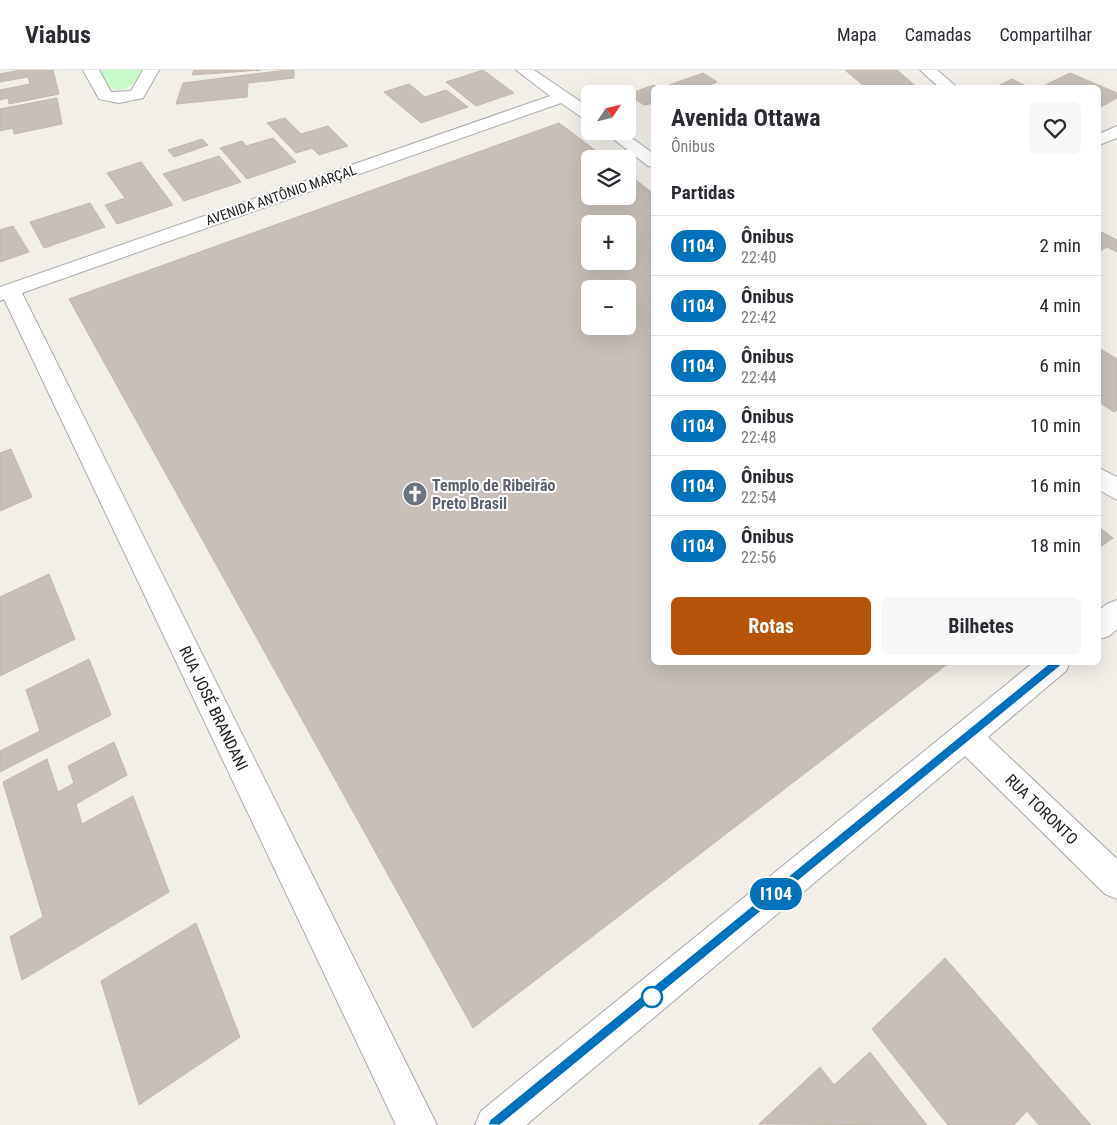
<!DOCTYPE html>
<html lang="pt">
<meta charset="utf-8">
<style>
body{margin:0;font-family:"Roboto Condensed",sans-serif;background:#f7f7f7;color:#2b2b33;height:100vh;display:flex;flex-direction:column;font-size:19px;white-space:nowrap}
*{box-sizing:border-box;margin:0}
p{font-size:16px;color:#7c7c81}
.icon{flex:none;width:28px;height:28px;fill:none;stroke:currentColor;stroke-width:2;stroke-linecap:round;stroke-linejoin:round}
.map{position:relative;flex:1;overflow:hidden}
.details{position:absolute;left:651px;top:15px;width:450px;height:580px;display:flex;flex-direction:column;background:#fff;border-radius:8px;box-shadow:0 5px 20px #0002}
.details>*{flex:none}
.badge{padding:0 10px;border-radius:16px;font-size:18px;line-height:32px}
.needle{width:32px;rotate:55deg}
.fabs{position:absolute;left:581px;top:15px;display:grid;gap:10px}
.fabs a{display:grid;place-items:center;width:55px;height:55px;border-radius:8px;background:#fff;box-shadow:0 5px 20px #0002;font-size:25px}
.map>.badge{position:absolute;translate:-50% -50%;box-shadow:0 0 0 2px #fff}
h2{padding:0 20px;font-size:19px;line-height:45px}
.round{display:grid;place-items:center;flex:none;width:52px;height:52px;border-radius:8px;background:#f7f7f7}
.overview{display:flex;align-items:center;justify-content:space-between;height:85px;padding:0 20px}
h1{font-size:24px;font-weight:700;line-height:38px}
.primary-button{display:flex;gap:10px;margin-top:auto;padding:10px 20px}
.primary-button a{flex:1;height:58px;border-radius:8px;background:#b45309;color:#fff;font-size:20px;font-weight:700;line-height:58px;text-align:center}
.primary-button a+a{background:#f7f7f7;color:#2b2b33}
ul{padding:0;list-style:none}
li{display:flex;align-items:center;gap:15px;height:60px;padding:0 20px;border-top:1px solid #e1e1e2}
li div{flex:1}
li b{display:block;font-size:19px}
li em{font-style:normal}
li .badge{min-width:55px;font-weight:700;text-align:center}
header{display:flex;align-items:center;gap:30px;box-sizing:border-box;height:70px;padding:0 25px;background:#fff;border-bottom:1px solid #e1e1e2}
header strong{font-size:24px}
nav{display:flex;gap:28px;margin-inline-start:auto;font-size:18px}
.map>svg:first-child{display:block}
.park{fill:#c8facc}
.building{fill:#c7bfb8;stroke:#c4b6ab;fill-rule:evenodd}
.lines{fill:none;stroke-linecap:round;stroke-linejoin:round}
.minor-casing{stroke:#a9a9a9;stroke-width:2}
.minor{fill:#fff;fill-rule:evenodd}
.line{fill:#0072bc;stroke:#fff}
.stop-dot{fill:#fff;stroke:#0072bc;stroke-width:2.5}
.labels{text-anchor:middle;stroke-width:4;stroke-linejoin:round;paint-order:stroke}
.far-street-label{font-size:14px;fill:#222;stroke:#fff}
.worship-label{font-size:16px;font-weight:bold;fill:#5b616d;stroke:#fff;text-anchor:start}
.street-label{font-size:16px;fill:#222;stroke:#fff}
</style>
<header>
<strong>Viabus</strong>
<nav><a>Mapa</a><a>Camadas</a><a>Compartilhar</a></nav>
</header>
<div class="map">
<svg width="1117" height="1055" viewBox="0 0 1117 1055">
<rect width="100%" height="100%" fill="#f2efe9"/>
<path class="park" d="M100,0H146C136,12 124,26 107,16Z"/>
<g class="building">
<path d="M20,0H53L59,24L9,34L8,28L0,30V20L30,14L28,7L0,12V4Z"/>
<path d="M194,0H261L192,5Z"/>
<path d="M286,0H294V8L248,13L247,27L176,34L183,13Z"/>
<path d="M483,0L514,23L476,36L446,12Z"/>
<path d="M845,0H897L918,18H884L879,14L864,16Z"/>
<path d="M703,3L717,12L701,18H661Z"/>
<path d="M1070,3L1117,23V28L1099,38V18L1041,17Z"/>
<path d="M1012,9L1030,18H994Z"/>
<path d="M409,14L425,27L446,20L468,37L421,53L384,22Z"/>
<path d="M654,15L658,18H654V33L644,35L628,24Z"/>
<path d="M57,28L62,54L14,64L13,58L0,61V39Z"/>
<path d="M285,48L301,64L328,56L348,76L319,85L312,78L296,83L267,53Z"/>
<path d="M559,53L607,89H590V126H628V104L654,124V592H950L473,958L69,229ZM590,154H628V191H590ZM590,219H628V256H590Z"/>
<path d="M273,68L296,92L247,109L220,78L242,71L246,76Z"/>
<path d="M202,69L208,75L174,87L168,80Z"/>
<path d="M219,86L241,112L184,131L163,104Z"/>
<path d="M141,92L173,135L117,154L105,135L125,128L107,103Z"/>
<path d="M90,133L105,157L44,178L30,152Z"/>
<path d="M13,156L29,182L0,192V160Z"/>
<path d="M1099,161L1117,170V182L1107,177L1099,182Z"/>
<path d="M1099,278L1117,289V340L1114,342L1099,332Z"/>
<path d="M11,379L32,427L0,441V383Z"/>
<path d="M1099,457L1113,468L1099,478Z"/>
<path d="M49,504L75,569L0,606V527Z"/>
<path d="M89,589L111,645L0,702V681L40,661L26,620Z"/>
<path d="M114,672L127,705L76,734L82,754L133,726L169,822L22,910L10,867L43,847L3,712L47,689L58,722L74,713L68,696Z"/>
<path d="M196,853L240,967L139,1035L101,911Z"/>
<path d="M945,888L1091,1055H1039L1027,1041L1014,1055H948L872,959Z"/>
<path d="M870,982L927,1055L759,1054L820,997L834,1015Z"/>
</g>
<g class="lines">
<defs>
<g id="minor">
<path d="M83,0H99L111,22L131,21L143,0H159L143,28L119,33L99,29Z"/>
<path d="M516,0H534L590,38V51L584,49L561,33L22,223L437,1055H396L4,229L0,231V217L550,26Z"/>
<path d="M920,0H937L958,18H940Z"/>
<path d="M1117,56V68L1099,75V64Z"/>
<path d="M603,61H622L654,84V97L648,96Z"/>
<path d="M1099,398L1117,407V430L1099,420Z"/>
<path d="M1117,530V559L1109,566L1099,569V540L1107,534Z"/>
<path d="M1034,592H1070L1066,601L988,667L1117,789V829L1105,824L965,686L526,1055H475L481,1041Z"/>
</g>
</defs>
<use href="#minor" class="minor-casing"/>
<use href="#minor" class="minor"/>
</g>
<path class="line" d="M1056,588L1061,592L1060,596L500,1055H488L490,1050Z"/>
<defs>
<symbol id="church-disc" viewBox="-11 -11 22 22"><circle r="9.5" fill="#6b7280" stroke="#fff"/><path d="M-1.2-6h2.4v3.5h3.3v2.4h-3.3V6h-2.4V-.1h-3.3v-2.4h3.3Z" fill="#fff"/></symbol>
</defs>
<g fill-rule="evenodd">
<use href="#church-disc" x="401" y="410" width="28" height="28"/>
</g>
<circle class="stop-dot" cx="652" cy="927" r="10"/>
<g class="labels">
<g class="far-street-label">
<text transform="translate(281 125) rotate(-19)" y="5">AVENIDA ANTÔNIO MARÇAL</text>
</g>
<g class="worship-label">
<text x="432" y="421">Templo de Ribeirão<tspan x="432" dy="18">Preto Brasil</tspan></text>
</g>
<g class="street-label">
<text transform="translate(214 638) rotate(64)" y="6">RUA JOSÉ BRANDANI</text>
<text transform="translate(1042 739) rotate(44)" y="6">RUA TORONTO</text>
</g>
</g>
</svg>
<div class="fabs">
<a><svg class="needle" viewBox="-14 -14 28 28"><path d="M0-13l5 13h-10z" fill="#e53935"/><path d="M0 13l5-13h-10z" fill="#7c7c81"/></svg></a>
<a><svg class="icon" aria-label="layers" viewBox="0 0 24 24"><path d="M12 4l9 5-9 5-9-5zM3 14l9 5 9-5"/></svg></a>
<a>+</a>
<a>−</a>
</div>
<b class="badge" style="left:776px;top:824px;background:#0072bc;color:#fff">I104</b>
<section class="details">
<div class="overview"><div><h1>Avenida Ottawa</h1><p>Ônibus</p></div><a class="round"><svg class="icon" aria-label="heart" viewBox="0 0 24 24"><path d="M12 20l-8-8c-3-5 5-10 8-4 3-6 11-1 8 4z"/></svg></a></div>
<h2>Partidas</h2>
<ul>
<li><span class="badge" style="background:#0072bc;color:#fff">I104</span><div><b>Ônibus</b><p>22:40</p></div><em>2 min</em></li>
<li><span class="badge" style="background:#0072bc;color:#fff">I104</span><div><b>Ônibus</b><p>22:42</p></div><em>4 min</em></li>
<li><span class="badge" style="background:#0072bc;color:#fff">I104</span><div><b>Ônibus</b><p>22:44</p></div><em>6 min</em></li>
<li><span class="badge" style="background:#0072bc;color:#fff">I104</span><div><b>Ônibus</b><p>22:48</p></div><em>10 min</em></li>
<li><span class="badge" style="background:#0072bc;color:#fff">I104</span><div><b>Ônibus</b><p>22:54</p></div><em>16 min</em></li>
<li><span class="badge" style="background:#0072bc;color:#fff">I104</span><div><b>Ônibus</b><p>22:56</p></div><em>18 min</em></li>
</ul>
<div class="primary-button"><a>Rotas</a><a>Bilhetes</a></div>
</section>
</div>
